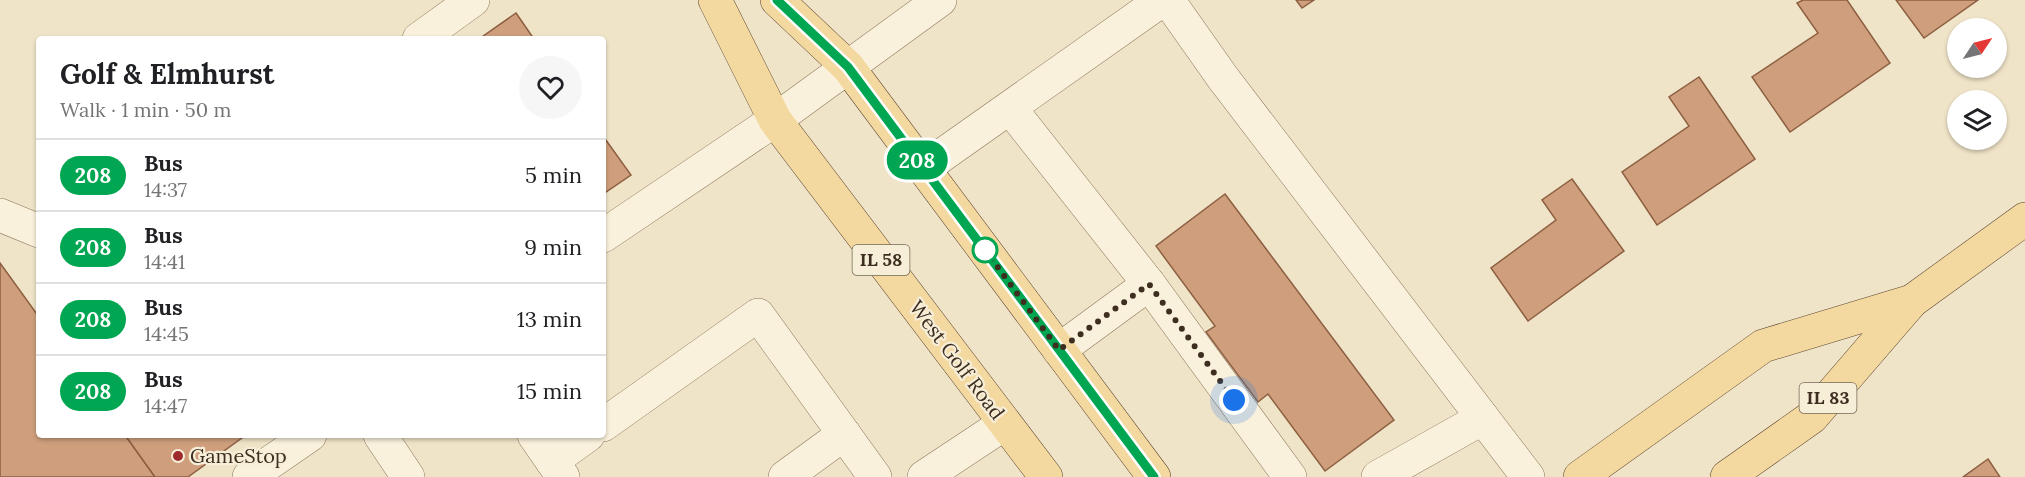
<!DOCTYPE html>
<meta charset="utf-8">
<style>
body{margin:0;font-family:Lora,serif;background:#f6f6f6;color:#202124;height:100vh;display:flex;flex-direction:column;font-size:22px;white-space:nowrap}
*{box-sizing:border-box;margin:0}
p{font-size:20px;color:#757577}
.icon{flex:none;width:33px;height:33px;fill:none;stroke:currentColor;stroke-width:2;stroke-linecap:round;stroke-linejoin:round}
.map{position:relative;flex:1;overflow:hidden}
.drawer{position:absolute;left:36px;top:36px;width:570px;height:402px;display:flex;flex-direction:column;background:#fff;border-radius:6px;box-shadow:0 2px 4px #0004}
.drawer>*{flex:none}
.badge{padding:0 12px;border-radius:20px;font-size:21px;line-height:39px}
.needle{width:39px;rotate:55deg}
.fabs{position:absolute;left:1947px;top:18px;display:grid;gap:12px}
.fabs a{display:grid;place-items:center;width:60px;height:60px;border-radius:50%;background:#fff;box-shadow:0 2px 4px #0004;font-size:30px}
.you{position:absolute;width:30px;height:30px;margin:-15px;border:4px solid #fff;border-radius:50%;background:#1a73e8;box-shadow:0 0 0 9px #1a73e833}
.map>.badge{position:absolute;translate:-50% -50%;box-shadow:0 0 0 3px #fff}
.round{display:grid;place-items:center;flex:none;width:63px;height:63px;border-radius:32px;background:#f6f6f6}
.head{display:flex;align-items:center;justify-content:space-between;height:102px;padding:0 24px}
h1{font-size:28px;font-weight:700;line-height:45px}
ul{padding:0;list-style:none}
li{display:flex;align-items:center;gap:18px;height:72px;padding:0 24px;border-top:2px solid #e0e0e0}
li div{flex:1}
li b{display:block;font-size:22px}
li em{font-style:normal}
li .badge{min-width:66px;font-weight:700;text-align:center}
.map>svg:first-child{display:block}
.building{fill:#cf9f7d;stroke:#8d5f41;stroke-width:1.5}
.lines{fill:none;stroke-linecap:round;stroke-linejoin:round}
.minor-casing{stroke:#8d765c;stroke-width:34}
.major-casing{stroke:#5b4430;stroke-width:34}
.minor{stroke:#faf1dc;stroke-width:33}
.major{stroke:#f3d9a0;stroke-width:33}
.line-casing{stroke:#fff;stroke-width:14}
.line{stroke:#00a651;stroke-width:9}
.walk{stroke:#3d2e20;stroke-width:6;stroke-dasharray:0 10.8}
.stop-dot{fill:#fff;stroke:#00a651;stroke-width:3}
.poi-dot{fill:#9e2a2b;stroke:#f7eed8;stroke-width:2}
.labels{text-anchor:middle;stroke-width:4.5;stroke-linejoin:round;paint-order:stroke}
.shield{fill:#f7eed8;stroke:#756857;stroke-width:1.5}
.shield-label{font-size:18px;font-weight:bold;fill:#3d2e20}
.street-label{font-size:20px;fill:#3d2e20;stroke:#f7eed8}
.poi-label{font-size:20px;fill:#3d2e20;stroke:#f7eed8;text-anchor:start}
</style>
<div class="map">
<svg width="2025" height="477" viewBox="0 0 2025 477">
<rect width="100%" height="100%" fill="#f0e4c8"/>
<g class="building">
<path d="M1296,0H1314L1302,8Z"/>
<path d="M1803,0H1847L1890,63L1790,132L1752,77L1818,33L1797,3Z"/>
<path d="M1896,0H1978L1924,38Z"/>
<path d="M516,13L534,39H479Z"/>
<path d="M1699,77L1755,159L1657,225L1622,172L1689,126L1669,97Z"/>
<path d="M603,136L631,175L603,194Z"/>
<path d="M1572,179L1624,251L1528,321L1491,268L1556,220L1542,200Z"/>
<path d="M1225,194L1394,420L1325,471L1268,394L1258,402L1206,332L1215,326L1156,246Z"/>
<path d="M0,263L39,317V435H125L155,477H0Z"/>
<path d="M125,435H246L188,477H155Z"/>
<path d="M1988,459L2000,477H1963Z"/>
</g>
<g class="lines">
<defs>
<g id="minor">
<path d="M1168,0L1223,78L1528,477"/>
<path d="M419,39L473,0"/>
<path d="M1010,108L1149,284L1059,350"/>
<path d="M924,168L1162,0"/>
<path d="M0,215L39,231"/>
<path d="M603,236L775,120L940,0"/>
<path d="M1149,284L1290,477"/>
<path d="M603,425L758,315L844,434L785,477"/>
<path d="M844,434L875,477"/>
<path d="M380,435L408,477"/>
<path d="M534,435L563,477"/>
<path d="M552,461L588,435"/>
<path d="M249,477L310,435"/>
<path d="M924,477L1004,424"/>
<path d="M1378,477L1483,418"/>
</g>
<g id="major">
<path d="M715,0L775,120L1046,477"/>
<path d="M777,0L848,67L1154,477"/>
<path d="M1580,477L1763,346L1912,301"/>
<path d="M1727,477L1812,417L1912,301L2025,219"/>
</g>
</defs>
<use href="#minor" class="minor-casing"/>
<use href="#major" class="major-casing"/>
<use href="#minor" class="minor"/>
<use href="#major" class="major"/>
</g>
<g class="lines">
<defs>
<path id="line" d="M777,0L848,67L1154,477"/>
</defs>
<use href="#line" class="line-casing"/>
<use href="#line" class="line"/>
<path class="walk" d="M985,250L1059,350L1149,284L1234,400"/>
</g>
<circle class="stop-dot" cx="985" cy="250" r="12"/>
<circle class="poi-dot" cx="178" cy="456" r="6"/>
<g class="labels">
<g class="shield">
<rect x="852.5" y="245" width="57" height="30" rx="4.5"/>
<rect x="1799.5" y="383" width="57" height="30" rx="4.5"/>
</g>
<g class="shield-label">
<text x="881" y="266">IL 58</text>
<text x="1828" y="404">IL 83</text>
</g>
<g class="street-label">
<text transform="translate(957 360) rotate(53)" y="7">West Golf Road</text>
</g>
<g class="poi-label">
<text x="190" y="463">GameStop</text>
</g>
</g>
</svg>
<div class="fabs">
<a><svg class="needle" viewBox="-14 -14 28 28"><path d="M0-13l5 13h-10z" fill="#e53935"/><path d="M0 13l5-13h-10z" fill="#757577"/></svg></a>
<a><svg class="icon" aria-label="layers" viewBox="0 0 24 24"><path d="M12 4l9 5-9 5-9-5zM3 14l9 5 9-5"/></svg></a>
</div>
<div class="you" style="left:1234px;top:400px"></div>
<b class="badge" style="left:917px;top:160px;background:#00a651;color:#fff">208</b>
<section class="drawer">
<div class="head"><div><h1>Golf &amp; Elmhurst</h1><p>Walk · 1 min · 50 m</p></div><a class="round"><svg class="icon" aria-label="heart" viewBox="0 0 24 24"><path d="M12 20l-8-8c-3-5 5-10 8-4 3-6 11-1 8 4z"/></svg></a></div>
<ul>
<li><span class="badge" style="background:#00a651;color:#fff">208</span><div><b>Bus</b><p>14:37</p></div><em>5 min</em></li>
<li><span class="badge" style="background:#00a651;color:#fff">208</span><div><b>Bus</b><p>14:41</p></div><em>9 min</em></li>
<li><span class="badge" style="background:#00a651;color:#fff">208</span><div><b>Bus</b><p>14:45</p></div><em>13 min</em></li>
<li><span class="badge" style="background:#00a651;color:#fff">208</span><div><b>Bus</b><p>14:47</p></div><em>15 min</em></li>
</ul>
</section>
</div>
